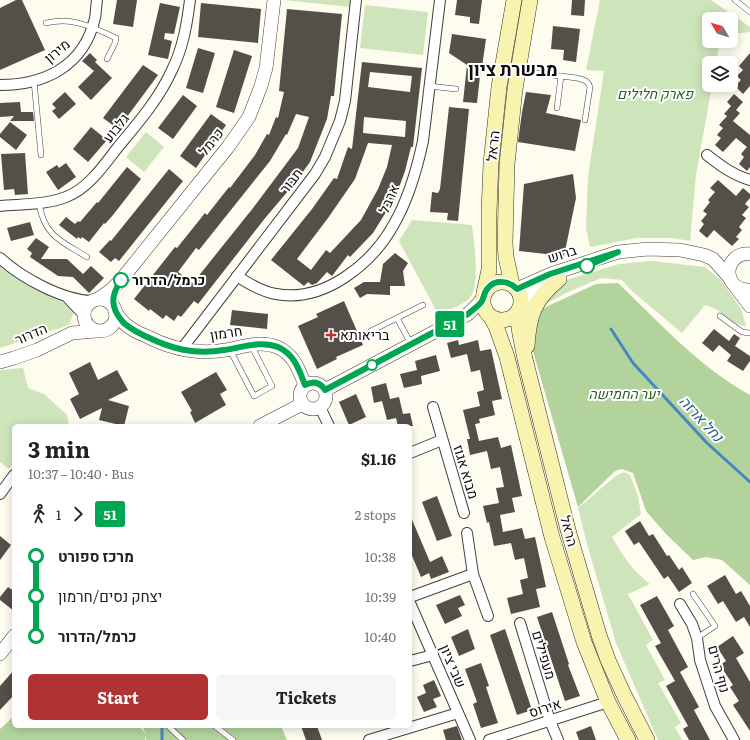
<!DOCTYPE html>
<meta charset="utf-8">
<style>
body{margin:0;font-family:Literata,Heebo,serif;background:#f6f6f6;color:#222;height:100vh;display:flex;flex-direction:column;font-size:15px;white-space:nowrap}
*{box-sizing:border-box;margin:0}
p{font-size:13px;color:#767676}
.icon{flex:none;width:22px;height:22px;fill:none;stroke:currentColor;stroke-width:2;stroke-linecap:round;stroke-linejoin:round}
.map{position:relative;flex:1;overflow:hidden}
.sheet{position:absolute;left:12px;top:424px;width:400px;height:304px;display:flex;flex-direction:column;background:#fff;border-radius:6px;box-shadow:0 2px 10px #0003}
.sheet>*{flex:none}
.badge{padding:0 8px;border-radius:3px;font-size:14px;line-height:26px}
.needle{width:26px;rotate:308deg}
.tools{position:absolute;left:702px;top:12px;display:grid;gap:8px}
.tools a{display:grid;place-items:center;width:36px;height:36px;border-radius:6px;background:#fff;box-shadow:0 2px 10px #0003;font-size:20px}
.map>.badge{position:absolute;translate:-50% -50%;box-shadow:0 0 0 2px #fff}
.legs{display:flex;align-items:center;gap:6px;height:44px;padding:0 16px;font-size:13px}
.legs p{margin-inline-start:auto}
.overview{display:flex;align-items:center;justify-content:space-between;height:68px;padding:0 16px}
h1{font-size:22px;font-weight:700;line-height:30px}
.button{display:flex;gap:8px;margin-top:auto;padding:8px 16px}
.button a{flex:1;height:46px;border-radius:6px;background:#b13331;color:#fff;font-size:16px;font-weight:700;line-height:46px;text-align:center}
.button a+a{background:#f6f6f6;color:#222}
ul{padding:0 16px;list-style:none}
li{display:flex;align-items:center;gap:14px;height:40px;font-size:15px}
li i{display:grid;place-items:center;width:6px;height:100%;margin:0 5px;background:currentColor}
li i::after{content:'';width:10px;height:10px;margin:-5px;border:3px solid;border-radius:50%;background:#fff}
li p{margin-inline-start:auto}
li:first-child i{background:linear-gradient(#0000 50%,currentColor 0)}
li:last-child i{background:linear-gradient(currentColor 50%,#0000 0)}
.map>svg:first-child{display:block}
.green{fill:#cee5bb}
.forest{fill:#b2d49c}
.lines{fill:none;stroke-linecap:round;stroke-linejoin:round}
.stream{stroke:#4588c1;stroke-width:3}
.building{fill:#554f4a;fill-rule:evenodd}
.service-casing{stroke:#404040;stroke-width:6}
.minor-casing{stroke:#404040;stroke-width:12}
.tertiary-casing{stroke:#404040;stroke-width:14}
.secondary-casing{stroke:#2f2f2f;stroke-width:16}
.service{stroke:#fff;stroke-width:5}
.minor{stroke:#fff;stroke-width:10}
.tertiary{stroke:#fff;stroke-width:13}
.secondary{stroke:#f8f4af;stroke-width:15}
.line-1-casing{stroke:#fff;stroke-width:9}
.line-1{stroke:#00a651;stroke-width:6}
.stop-1-dot{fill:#fff;stroke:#00a651;stroke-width:2}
.poi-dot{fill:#b13331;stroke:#fff;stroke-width:1.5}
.labels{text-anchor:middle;stroke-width:4;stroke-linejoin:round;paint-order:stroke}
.street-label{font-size:14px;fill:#0d0d0d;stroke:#fff}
.park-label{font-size:14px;font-style:italic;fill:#2c5f23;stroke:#fff}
.stop-label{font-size:14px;font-weight:bold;fill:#0d0d0d;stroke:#fff;text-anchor:start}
.poi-label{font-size:14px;fill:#0d0d0d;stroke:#fff;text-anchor:start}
.water-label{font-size:15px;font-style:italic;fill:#215b94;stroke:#fff}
.district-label{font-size:18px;font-weight:bold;fill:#0d0d0d;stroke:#fff}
</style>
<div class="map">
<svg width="750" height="740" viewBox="0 0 750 740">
<rect width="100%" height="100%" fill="#fefbef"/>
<g class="green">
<path d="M284,0H351L350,7Z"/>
<path d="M600,0H711L750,27V32L731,34V19H709V41H720L716,63H709V85H712L696,175L690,241L673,238H637L590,247L586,228L588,177L604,71L586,70Z"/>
<path d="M365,5L428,12L423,55L360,48Z"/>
<path d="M146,132L164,147L144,172L126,157Z"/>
<path d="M412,220L472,225C474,242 480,282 471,296C466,305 447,310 438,314L399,241Z"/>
<path d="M0,260L15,276L75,309L69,325L0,348Z"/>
<path d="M652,261L705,267L721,280L741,309L746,326C734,326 727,316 717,310C713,308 709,306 705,305L682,333L633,292L622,280L601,278L568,292L536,309L552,291L569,279L619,264Z"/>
<path d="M23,368L28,388L44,394L67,415L69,426H14V462L9,469L0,462V370Z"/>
<path d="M624,472L630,475L638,496L641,514L612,537C624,557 631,569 650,584L628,594L653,640L646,645L665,680L658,683L681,723L675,727L682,740H658L616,643L587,544L578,508L617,475Z"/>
</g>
<g class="forest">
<path d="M618,283C659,322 699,367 750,395V585L722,560L706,557L693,560L665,533L646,511L633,473L622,469L615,471L578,507L532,348L537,311L596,284Z"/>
<path d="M14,716V726H139L146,734L142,726H281L287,740H146V735L145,740H0V729Z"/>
</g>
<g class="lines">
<g class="stream">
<path d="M611,329L633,363L707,443L750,482"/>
<path d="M162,740V726"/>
</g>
</g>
<g class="building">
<path d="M16,0H22L45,50L0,70V8Z"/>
<path d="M117,0H137L133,27L113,24Z"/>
<path d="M457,0H482L479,24L470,23V17L455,15Z"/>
<path d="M572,0H585L584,16L571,15Z"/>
<path d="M160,3L180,7L174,34L165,33L164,39L172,41L168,59L148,55Z"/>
<path d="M201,3L261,9L258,43L198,37Z"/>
<path d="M287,9L342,14L334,96H331L327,119L310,162L294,184L266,217L198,304L194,301L181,317L178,315L174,321L166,315L163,319L150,309L149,311L134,299L175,247L177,248L205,213L207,215L229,187L230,188L255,155L267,134L269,135L276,117L278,118L284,92L279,91ZM296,114L309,117L298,148L250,212L249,213L193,283L178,272L196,248L199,250L270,161L286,134L287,135Z"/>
<path d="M553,26L580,29L576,62L563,60L564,50L551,49Z"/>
<path d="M452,34L486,39L482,67H481L477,103L463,102L467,65L449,53Z"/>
<path d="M198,48L215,53L203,93L186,88Z"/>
<path d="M234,50L252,56L234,113L216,107Z"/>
<path d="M90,53L97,60L95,62L112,78L91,100L78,87L94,71L82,61Z"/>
<path d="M750,53V86L743,94L735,86L741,80L737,76L743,70L739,66Z"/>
<path d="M362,62L422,68L413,147H411L405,171L396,196L373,233L350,257L348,255L332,276L327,272L317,283L312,285L308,282L304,286L271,260L312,209L334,178L337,179L348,147L352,149ZM370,72L412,76L410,92L368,87ZM364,117L406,121L405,137L363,133ZM368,143L392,145L387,167L378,189L361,220L330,253L326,250L311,270L297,259L328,218L355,179Z"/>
<path d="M143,65L158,75L118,129L103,118Z"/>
<path d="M65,92L76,104L59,119L52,111L56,108L52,104Z"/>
<path d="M526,92L551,95L546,113L581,120L575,151L518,142L522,112Z"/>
<path d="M734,94L743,102L736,110L740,113L733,121L750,135V167L747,171L739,164L744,157L741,154L747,147L736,138L723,152L715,145L721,138L717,135L723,128L719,125L727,116L724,114L731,106L727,102Z"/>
<path d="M183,95L197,106L173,139L158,128Z"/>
<path d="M20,102L21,112H33L34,121H10L14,116L0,117V103Z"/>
<path d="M449,107L469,109L458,221L447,220L448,213L430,212L432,192L438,193L440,189Z"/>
<path d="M211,114L226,125L196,168L180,156Z"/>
<path d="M10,122L27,135L16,150L0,137V134Z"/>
<path d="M91,127L107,140L88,162L73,149Z"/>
<path d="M25,153L28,194L15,195L14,189L4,190L1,154Z"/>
<path d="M66,163L76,177L58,190L46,172L57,165L59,168Z"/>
<path d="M127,167L141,179L113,215L105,224L104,223L89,242L82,237L81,239L78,237L77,239L59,225L66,217L75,224L78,221L80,222L97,202L98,203Z"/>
<path d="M169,169L183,181L119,261L115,258L111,262L99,252L110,240L111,241Z"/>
<path d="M573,174L576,198L564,256L519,251L524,184Z"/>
<path d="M718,180L736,196L743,188L750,194V198L745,204L749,207L742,215L746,218L739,227L742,230L736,237L739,239L732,246L714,230L707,238L699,231L704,224L701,221L707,214L703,211L710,202L708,200L715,192L710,188Z"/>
<path d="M30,222L34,235L11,241L7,228Z"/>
<path d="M36,238L49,247L41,259H67L83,274L91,266L104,278L89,293L73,277L58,276L30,257L32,253L27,249Z"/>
<path d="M395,253L408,263L403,271L405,286H390V295L367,294L360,298L354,288L364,282H380L383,264Z"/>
<path d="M344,301L363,345L336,357L337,359L317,369L298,326L318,317L316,314Z"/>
<path d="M232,310L268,314L267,329L230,325Z"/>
<path d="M714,329L729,341L734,334L740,338L735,346L750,356V361L743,371L727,361L731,355L719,345L713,352L702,343Z"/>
<path d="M458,340L459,345L478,340L480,351L491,349L502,399L492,401L495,415L479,419L480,423L475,424L479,441L498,437L501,448L511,445L522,496L512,498L515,512L500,515L503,532L522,528L525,539L535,537L546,587L536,589L540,607L511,614L507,598L523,594L520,580L528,578L524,558L515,560L511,543L494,546L489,522L487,523L483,506L499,503L496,488L504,487L500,467L491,469L487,451L470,455L467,439H470L463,410L480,406L477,392L484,390L480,370L471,372L467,354L451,358L447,343Z"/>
<path d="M436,355L440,371L421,376L422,384L404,388L400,374L417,370L415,361Z"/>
<path d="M90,362L98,380L117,370L128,390L108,400L129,406L124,426L99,420L102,408L80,419L70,399L79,394L69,373Z"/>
<path d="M216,372L227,390L220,394L226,405L195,423L190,412L192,411L181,392Z"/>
<path d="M386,383L390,399L399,397L403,414L410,413L413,426H398L396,418L387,420L382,401L374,403L371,387Z"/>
<path d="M356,394L366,417L349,425L339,402Z"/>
<path d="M437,496L452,536L437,541L422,502Z"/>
<path d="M410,515L430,562L442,556L449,572L431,579L429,573L421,577L410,551Z"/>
<path d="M640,521L649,536L653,534L667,556L669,555L679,570L682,567L692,583L679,592L668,576L664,579L639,542L634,545L625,531Z"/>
<path d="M0,536L11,545L0,560Z"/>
<path d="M725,575L736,594L741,591L750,606V627L744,617L736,622L723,601L718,604L707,586Z"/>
<path d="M8,587L14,591V611L0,600V597Z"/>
<path d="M460,595L465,605L458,608L462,616L445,624L436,605Z"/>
<path d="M657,596L674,626L668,630L688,667L680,672L699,707L694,710L710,740H689L683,729L688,726L666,686L675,681L655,646L661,643L640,605Z"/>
<path d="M552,612L569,664L568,665L580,696L565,701L537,617Z"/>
<path d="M468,629L475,649L459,656L451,637Z"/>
<path d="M505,629L532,710L517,715L490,635Z"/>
<path d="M733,636L744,653L736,658L750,682V731L733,705L739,701L730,687L733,685L720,665L726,661L717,647Z"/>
<path d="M481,663L489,686L486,687L498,723L481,728L473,704L477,702L465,669Z"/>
<path d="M14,670V695L0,710V686Z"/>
<path d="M434,680L441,696L433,699L437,707L424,712L417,697L426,693L423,685Z"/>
<path d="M301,726H317L322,740H306Z"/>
<path d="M457,726L462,740H446L443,730Z"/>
<path d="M591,726L596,740H579L576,732Z"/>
</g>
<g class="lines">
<defs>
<g id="service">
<path d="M735,0L750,12"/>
<path d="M46,23C51,22 57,21 62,21C81,21 99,30 116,38L115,43L107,59"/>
<path d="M519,71L577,78C583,80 588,80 590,87L585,120"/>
<path d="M34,81L41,155"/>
<path d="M429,86L456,89"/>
<path d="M557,108L561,76"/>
<path d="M39,203C44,236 61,241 87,257"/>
<path d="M720,316L742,332L750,333"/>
<path d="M397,318L411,344"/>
<path d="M371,331L423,305"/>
<path d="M230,350L254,396L272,386L251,345"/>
<path d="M693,594L715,626L697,638"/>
<path d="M168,726L183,740"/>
<path d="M215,726L233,740"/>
</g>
<g id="minor">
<path d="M0,85C45,85 84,66 95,18C96,13 96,6 97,0"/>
<path d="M707,155C721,166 733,175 750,180"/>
<path d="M0,206C22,204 45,205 66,197C88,189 104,165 118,147C138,123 159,99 172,70C183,48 187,24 190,0"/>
<path d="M0,258C22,278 62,300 92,301"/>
<path d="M237,276C249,284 262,292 276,294C324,303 372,264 394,224C409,198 417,169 423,141L440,0"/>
<path d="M68,298L83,314"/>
<path d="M181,350L315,174L325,157L340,121L345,101L356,0"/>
<path d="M320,407L329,426"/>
<path d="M433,407L464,513"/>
<path d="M410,453L442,440"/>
<path d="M0,494L14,475"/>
<path d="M467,533L473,574L488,616"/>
<path d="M410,597L473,574"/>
<path d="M410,603L470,740"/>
<path d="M680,604L692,624L697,638L700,660L715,706L734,740"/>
<path d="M520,623L550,721L558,740"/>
<path d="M410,661L433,655"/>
<path d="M369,740L458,713"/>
<path d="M489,740L608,702"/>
</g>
<g id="tertiary">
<path d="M750,254C724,251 720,291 750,290"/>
<path d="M735,286L750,306"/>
<path d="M517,289L551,274L618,252L648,249L680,250L704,255L713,259L729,277"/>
<path d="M98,299L111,290L121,280L228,147L249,117L261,86L266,68L274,0"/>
<circle cx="100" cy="315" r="16"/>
<path d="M522,301L532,292L552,282"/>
<path d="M115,312C118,316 121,320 125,324C131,329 138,333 146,336C171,349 197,355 226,350C242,347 260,340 277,347C294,354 299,370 305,385"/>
<path d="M0,362L14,358L37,350L72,333L96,331"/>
<circle cx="313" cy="396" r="13"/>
<path d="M325,390L455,321L468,314L482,300"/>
<path d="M260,426L302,404"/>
<path d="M0,654L14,636"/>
</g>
<g id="secondary">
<circle cx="502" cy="301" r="19"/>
<path d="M512,284L506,257L505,243L507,164L515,89L530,0"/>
<path d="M484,293L489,270V212L491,163L499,87L514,0"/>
<path d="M517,313L520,334L525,359L568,530L599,635L608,660L624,695L647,740"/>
<path d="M491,317L496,326L507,357L552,537L584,642L608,702L628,740"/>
<path d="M527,346C529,314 534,300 559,279"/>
</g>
</defs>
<use href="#service" class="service-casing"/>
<use href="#minor" class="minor-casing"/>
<use href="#tertiary" class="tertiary-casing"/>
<use href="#secondary" class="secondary-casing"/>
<use href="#service" class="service"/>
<use href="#minor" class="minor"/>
<use href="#tertiary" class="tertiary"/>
<use href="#secondary" class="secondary"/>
</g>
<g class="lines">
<defs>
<path id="line-1" d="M121,280C111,296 110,306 122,321C128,328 137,332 145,336C172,349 194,355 224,350C241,348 260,340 278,347C294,354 299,369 305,385C313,381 320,382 325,390L468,314C472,310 479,306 482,301C484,297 484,293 487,289C495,279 508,280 517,289L550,274L618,252L587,266"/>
</defs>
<use href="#line-1" class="line-1-casing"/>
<use href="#line-1" class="line-1"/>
</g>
<g class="stop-1-dot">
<circle cx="587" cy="266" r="7"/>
<circle cx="121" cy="280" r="7"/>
<circle cx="372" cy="365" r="5"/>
</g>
<path class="poi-dot" d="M329 329h4v4h4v4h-4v4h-4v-4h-4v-4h4z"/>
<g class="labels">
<g class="street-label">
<text transform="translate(57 51) rotate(-40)" y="5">מירון</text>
<text transform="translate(116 128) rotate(-51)" y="5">גלבוע</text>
<text transform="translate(211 142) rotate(-52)" y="5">כרמל</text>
<text transform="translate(493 146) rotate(-84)" y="5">הראל</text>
<text transform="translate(291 181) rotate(-53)" y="5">תבור</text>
<text transform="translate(389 199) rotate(-66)" y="5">ארבל</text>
<text transform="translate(562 254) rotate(-18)" y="5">ברוש</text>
<text transform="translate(226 333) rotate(-9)" y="5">חרמון</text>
<text transform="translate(31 334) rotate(-23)" y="5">הדרור</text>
<text transform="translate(466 472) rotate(73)" y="5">מבוא אגוז</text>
<text transform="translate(569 531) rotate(75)" y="5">הראל</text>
<text transform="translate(544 655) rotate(73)" y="5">מעפילים</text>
<text transform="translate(453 666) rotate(67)" y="5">שבי ציון</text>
<text transform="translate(719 669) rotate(75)" y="5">נוף הרים</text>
<text transform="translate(545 708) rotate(-18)" y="5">אירוס</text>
</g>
<g class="park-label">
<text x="655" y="99">פארק חלילים</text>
<text x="624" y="399">יער החמישה</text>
</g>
<g class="stop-label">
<text x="132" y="285">כרמל/הדרור</text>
</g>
<g class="poi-label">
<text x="340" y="340">בריאותא</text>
</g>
<g class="water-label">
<text transform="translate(701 419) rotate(47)" y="5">נחל ארזה</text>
</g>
<g class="district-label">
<text x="513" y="76">מבשרת ציון</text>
</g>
</g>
</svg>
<div class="tools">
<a><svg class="needle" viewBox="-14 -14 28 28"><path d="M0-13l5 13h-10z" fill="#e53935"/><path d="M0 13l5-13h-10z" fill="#767676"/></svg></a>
<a><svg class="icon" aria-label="layers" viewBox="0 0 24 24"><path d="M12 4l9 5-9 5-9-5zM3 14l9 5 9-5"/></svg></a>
</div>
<b class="badge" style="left:450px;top:324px;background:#00a651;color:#fff">51</b>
<section class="sheet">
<div class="overview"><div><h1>3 min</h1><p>10:37 – 10:40 · Bus</p></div><b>$1.16</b></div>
<div class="legs"><svg class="icon" aria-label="walk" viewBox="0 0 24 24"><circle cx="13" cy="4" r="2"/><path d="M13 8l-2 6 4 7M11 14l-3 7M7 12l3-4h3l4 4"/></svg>1<svg class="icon" aria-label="forward" viewBox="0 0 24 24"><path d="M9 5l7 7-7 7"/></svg><b class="badge" style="background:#00a651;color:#fff">51</b><p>2 stops</p></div>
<ul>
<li><i style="color:#00a651"></i><b>מרכז ספורט</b><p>10:38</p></li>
<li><i style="color:#00a651"></i><span>יצחק נסים/חרמון</span><p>10:39</p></li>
<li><i style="color:#00a651"></i><b>כרמל/הדרור</b><p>10:40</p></li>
</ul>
<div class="button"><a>Start</a><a>Tickets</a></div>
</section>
</div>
